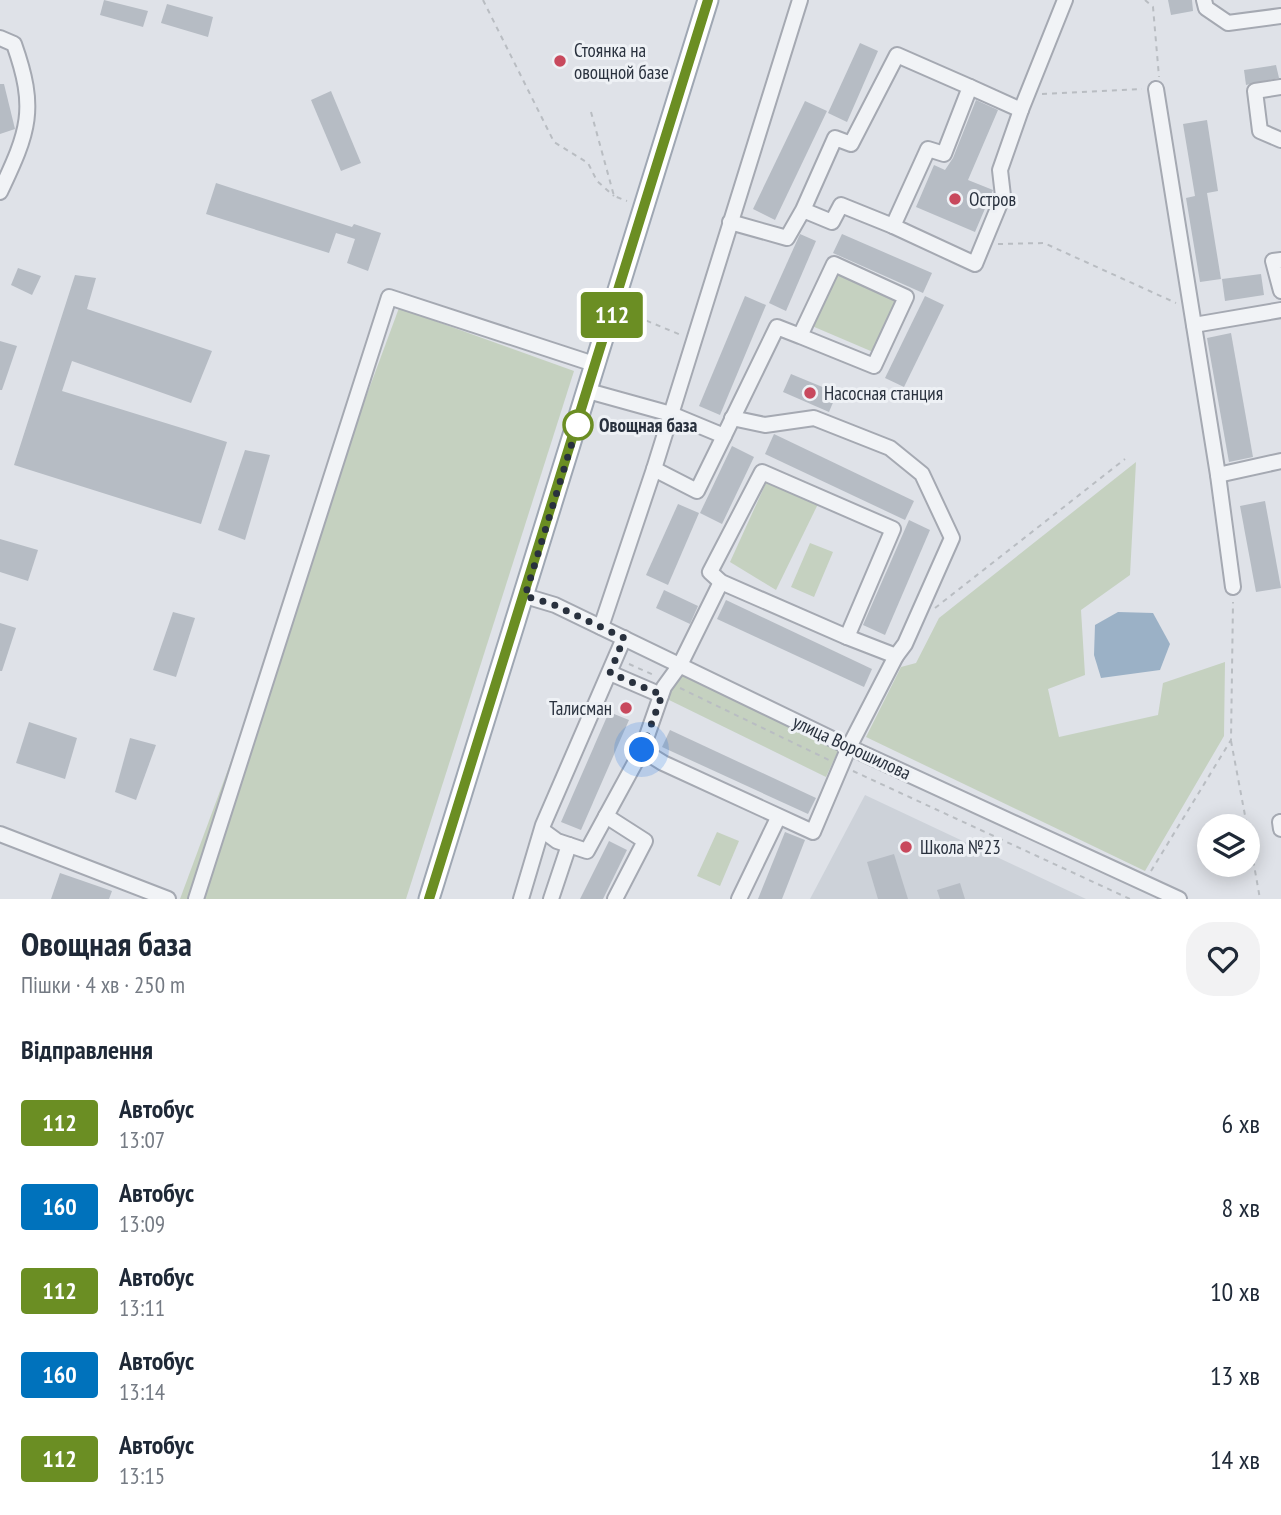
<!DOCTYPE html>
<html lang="uk">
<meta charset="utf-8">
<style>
body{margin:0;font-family:"PT Sans Narrow",sans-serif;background:#f2f2f3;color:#1f2937;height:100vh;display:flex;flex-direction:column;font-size:26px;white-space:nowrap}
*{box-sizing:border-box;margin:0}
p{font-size:23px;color:#747a83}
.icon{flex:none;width:38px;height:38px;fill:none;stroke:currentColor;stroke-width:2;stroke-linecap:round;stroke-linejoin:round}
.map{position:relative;height:899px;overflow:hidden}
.drawer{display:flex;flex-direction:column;background:#fff;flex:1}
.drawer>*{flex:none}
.badge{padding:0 14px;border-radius:5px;font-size:24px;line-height:46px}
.tools{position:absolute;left:1197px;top:814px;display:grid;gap:14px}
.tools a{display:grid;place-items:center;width:63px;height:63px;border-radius:50%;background:#fff;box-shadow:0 4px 18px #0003;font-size:35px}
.you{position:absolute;width:35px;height:35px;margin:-18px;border:5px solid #fff;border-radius:50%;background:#1a73e8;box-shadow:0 0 0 10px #1a73e833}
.map>.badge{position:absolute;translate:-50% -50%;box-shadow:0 0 0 4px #fff}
h2{padding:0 21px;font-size:26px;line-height:63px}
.round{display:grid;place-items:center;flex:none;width:74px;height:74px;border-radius:28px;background:#f2f2f3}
.head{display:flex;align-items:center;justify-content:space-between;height:119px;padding:0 21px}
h1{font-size:33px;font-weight:600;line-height:52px}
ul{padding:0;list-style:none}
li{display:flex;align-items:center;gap:21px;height:84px;padding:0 21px}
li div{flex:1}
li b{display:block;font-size:26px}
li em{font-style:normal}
li .badge{min-width:77px;font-weight:700;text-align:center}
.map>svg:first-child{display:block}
.built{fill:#cdd2d9}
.green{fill:#c5d1c0}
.water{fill:#9bb1c6}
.building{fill:#b6bcc4}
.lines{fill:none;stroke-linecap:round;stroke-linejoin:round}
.minor-casing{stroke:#a5a9b2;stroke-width:18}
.major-casing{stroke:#9fa7b3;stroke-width:23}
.path{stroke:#b9bdc2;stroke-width:2;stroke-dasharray:5 5;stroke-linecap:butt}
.minor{stroke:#f1f3f6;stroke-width:14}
.major{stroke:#fff;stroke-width:19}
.line-casing{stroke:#fff;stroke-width:16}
.line{stroke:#6b8e23;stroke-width:10}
.walk{stroke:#29313e;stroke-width:7;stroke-dasharray:0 12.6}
.poi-dot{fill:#c8495d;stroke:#eef1f5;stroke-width:2.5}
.stop-dot{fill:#fff;stroke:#6b8e23;stroke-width:3.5}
.labels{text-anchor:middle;stroke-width:6;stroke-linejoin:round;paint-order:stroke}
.poi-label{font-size:19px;fill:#29313e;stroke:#eef1f5;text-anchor:start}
.stop-label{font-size:19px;font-weight:bold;fill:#29313e;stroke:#eef1f5;text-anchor:start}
.street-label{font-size:19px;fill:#29313e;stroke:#eef1f5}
</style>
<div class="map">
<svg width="1281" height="899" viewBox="0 0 1281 899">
<rect width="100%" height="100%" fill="#dfe2e8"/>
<path class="built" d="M865,795L1086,899H810Z"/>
<g class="green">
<path d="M837,273L896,301L873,352L812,326Z"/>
<path d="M399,308L574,371L406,899H180Z"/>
<path d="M1136,462L1130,575L1081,610L1085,675L1048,689L1059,737L1158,715L1163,683L1225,662L1224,736L1145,871L866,737L901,667L916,663L939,618Z"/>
<path d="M766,483L818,504L776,590L730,562Z"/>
<path d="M810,543L833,552L814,597L791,587Z"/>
<path d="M679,670L839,749L826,777L665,698Z"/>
<path d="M717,832L739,841L720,886L697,876Z"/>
</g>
<path class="water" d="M1118,612L1153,613L1170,644L1160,670L1101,678L1094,655L1095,625Z"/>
<g class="building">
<path d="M104,0L148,11L143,27L100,15Z"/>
<path d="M1168,0H1192L1193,11L1171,15Z"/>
<path d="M167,4L213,17L208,37L161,23Z"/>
<path d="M860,43L878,51L847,122L828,113Z"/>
<path d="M1276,65L1279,78L1246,85L1244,70Z"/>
<path d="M0,84H4L15,129L0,134Z"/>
<path d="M331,91L361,163L341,171L311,100Z"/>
<path d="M976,100L998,110L968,180L993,190L975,232L916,207L934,165L945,170L953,158Z"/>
<path d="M805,101L827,111L775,220L753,209Z"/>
<path d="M1207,120L1218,191L1207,193L1221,279L1200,282L1186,198L1195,196L1183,124Z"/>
<path d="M216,183L352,227L354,224L381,233L368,271L347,263L355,239L336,233L329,253L206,214Z"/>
<path d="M800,234L816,241L786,311L769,303Z"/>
<path d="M842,234L932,273L923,293L833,253Z"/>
<path d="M18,268L41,276L32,295L11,285Z"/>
<path d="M1261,274L1264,295L1225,301L1222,279Z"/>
<path d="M75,275L96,278L87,309L212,351L191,403L72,361L62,391L227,442L201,524L14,465Z"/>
<path d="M745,296L766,305L720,415L699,406Z"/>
<path d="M925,296L944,305L904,387L885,378Z"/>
<path d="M1231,333L1253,457L1229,462L1207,338Z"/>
<path d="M0,341L17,346L2,390H0Z"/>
<path d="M791,374L837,393L829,412L783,392Z"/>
<path d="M774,434L914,501L905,520L765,454Z"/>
<path d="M732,446L754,457L722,524L700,513Z"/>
<path d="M245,450L270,455L245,540L218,530Z"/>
<path d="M1265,501L1281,588L1256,592L1240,506Z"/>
<path d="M678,504L699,513L668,585L646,575Z"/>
<path d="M909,520L930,530L885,635L863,625Z"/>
<path d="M0,539L38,550L28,581L0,572Z"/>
<path d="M664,590L698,606L690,624L656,608Z"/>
<path d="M726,600L872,669L864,687L717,619Z"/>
<path d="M173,612L195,618L176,677L153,670Z"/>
<path d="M0,623L16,628L2,671H0Z"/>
<path d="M609,712L629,720L581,830L561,822Z"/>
<path d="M29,722L77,738L65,779L16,763Z"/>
<path d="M670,730L816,798L808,814L662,747Z"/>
<path d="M130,738L156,745L136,800L115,792Z"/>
<path d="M785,832L805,840L782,899H758Z"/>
<path d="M609,841L627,850L603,899H580Z"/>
<path d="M894,854L908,899H878L867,862Z"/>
<path d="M60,873L112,891L109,899H51Z"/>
<path d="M960,883L965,899H940L937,890Z"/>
</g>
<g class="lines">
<defs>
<g id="minor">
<path d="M1204,0L1206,8L1228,23L1281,16"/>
<path d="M0,38L14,44C37,109 29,131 0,192"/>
<path d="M1281,87L1255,91L1260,131L1281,140"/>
<path d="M1156,89L1218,475L1281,461"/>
<path d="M1021,110L1065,0"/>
<path d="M730,222L787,238L803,210L832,222L841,205L893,226L928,149L944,154L970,87L897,55L851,144L835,138L803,210"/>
<path d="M893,226L975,264L1003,196L1000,170L1021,110L970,87"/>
<path d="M1281,260L1273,261L1281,291"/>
<path d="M1194,325L1281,310"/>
<path d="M588,391L671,414L724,436L777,327L800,336L834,264L906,297L874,366L800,336"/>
<path d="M732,418L765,425L814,418L890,448L922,474L952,538L905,644L896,656"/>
<path d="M654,469L697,491L724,436"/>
<path d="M762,472L893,529L847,637L721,582L710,572Z"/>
<path d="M1218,475L1233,587"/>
<path d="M525,596L555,605L849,747L1179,899"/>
<path d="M601,627L654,469L800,0"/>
<path d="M610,673L661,695"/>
<path d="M642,750L663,763L813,832L849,747L896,656L847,637"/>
<path d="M606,816L645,841L615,899"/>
<path d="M1280,822L1281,829"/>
<path d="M542,830L557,841L587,851L642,750L664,687L680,665L721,582"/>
<path d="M0,834L168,899"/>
<path d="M196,899L389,297L597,365"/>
<path d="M521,899L543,825L624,638"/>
<path d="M551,899L569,845"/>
<path d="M739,899L778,818"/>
</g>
<path id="major" d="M429,899L708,0"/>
</defs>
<use href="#minor" class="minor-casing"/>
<use href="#major" class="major-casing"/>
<g class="path">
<path d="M483,0L554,142L588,163L597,181L614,196"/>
<path d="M1145,0L1153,7L1159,77"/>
<path d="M1042,94L1142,89"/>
<path d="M591,112L614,196L627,201"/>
<path d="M998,244L1044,243L1176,303"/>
<path d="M628,313L681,335"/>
<path d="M935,608L1125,459"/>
<path d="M629,664L656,676"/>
<path d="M680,688L829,760"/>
<path d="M1231,741L1247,826"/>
<path d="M853,771L1130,899"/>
<path d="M1248,831L1260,899"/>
<path d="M1151,871L1231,740L1233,602"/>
</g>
<use href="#minor" class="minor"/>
<use href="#major" class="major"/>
</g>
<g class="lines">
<defs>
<path id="line" d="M429,899L708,0"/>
</defs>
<use href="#line" class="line-casing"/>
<use href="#line" class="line"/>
<path class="walk" d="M578,425L580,417L525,596L552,604L624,638L610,673L662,695L642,750"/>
</g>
<g class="poi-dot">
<circle cx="560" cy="61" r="7"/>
<circle cx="955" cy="199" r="7"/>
<circle cx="810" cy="393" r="7"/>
<circle cx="626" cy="708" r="7"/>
<circle cx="906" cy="847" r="7"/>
</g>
<circle class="stop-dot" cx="578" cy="425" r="14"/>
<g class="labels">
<g class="poi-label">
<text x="574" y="57">Стоянка на<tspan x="574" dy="22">овощной базе</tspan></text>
<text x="969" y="206">Остров</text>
<text x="824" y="400">Насосная станция</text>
<text x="612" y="715" text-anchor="end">Талисман</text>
<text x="920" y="854">Школа №23</text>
</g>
<g class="stop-label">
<text x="599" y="432">Овощная база</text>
</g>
<g class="street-label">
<text transform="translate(852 747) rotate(25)" y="7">улица Ворошилова</text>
</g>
</g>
</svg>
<div class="tools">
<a><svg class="icon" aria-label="layers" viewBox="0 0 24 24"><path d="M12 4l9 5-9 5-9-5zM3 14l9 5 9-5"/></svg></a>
</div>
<div class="you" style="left:642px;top:750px"></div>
<b class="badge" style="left:612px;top:315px;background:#6b8e23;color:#fff">112</b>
</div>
<section class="drawer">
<div class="head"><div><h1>Овощная база</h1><p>Пішки · 4 хв · 250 m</p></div><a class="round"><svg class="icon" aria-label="heart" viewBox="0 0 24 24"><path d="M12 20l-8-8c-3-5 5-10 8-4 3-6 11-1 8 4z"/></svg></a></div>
<h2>Відправлення</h2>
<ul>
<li><span class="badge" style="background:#6b8e23;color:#fff">112</span><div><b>Автобус</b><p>13:07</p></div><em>6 хв</em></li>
<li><span class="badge" style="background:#0072bc;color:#fff">160</span><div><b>Автобус</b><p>13:09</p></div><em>8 хв</em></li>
<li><span class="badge" style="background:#6b8e23;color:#fff">112</span><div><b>Автобус</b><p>13:11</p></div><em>10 хв</em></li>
<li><span class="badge" style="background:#0072bc;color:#fff">160</span><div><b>Автобус</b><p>13:14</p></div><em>13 хв</em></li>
<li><span class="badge" style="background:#6b8e23;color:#fff">112</span><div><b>Автобус</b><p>13:15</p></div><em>14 хв</em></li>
</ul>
</section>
